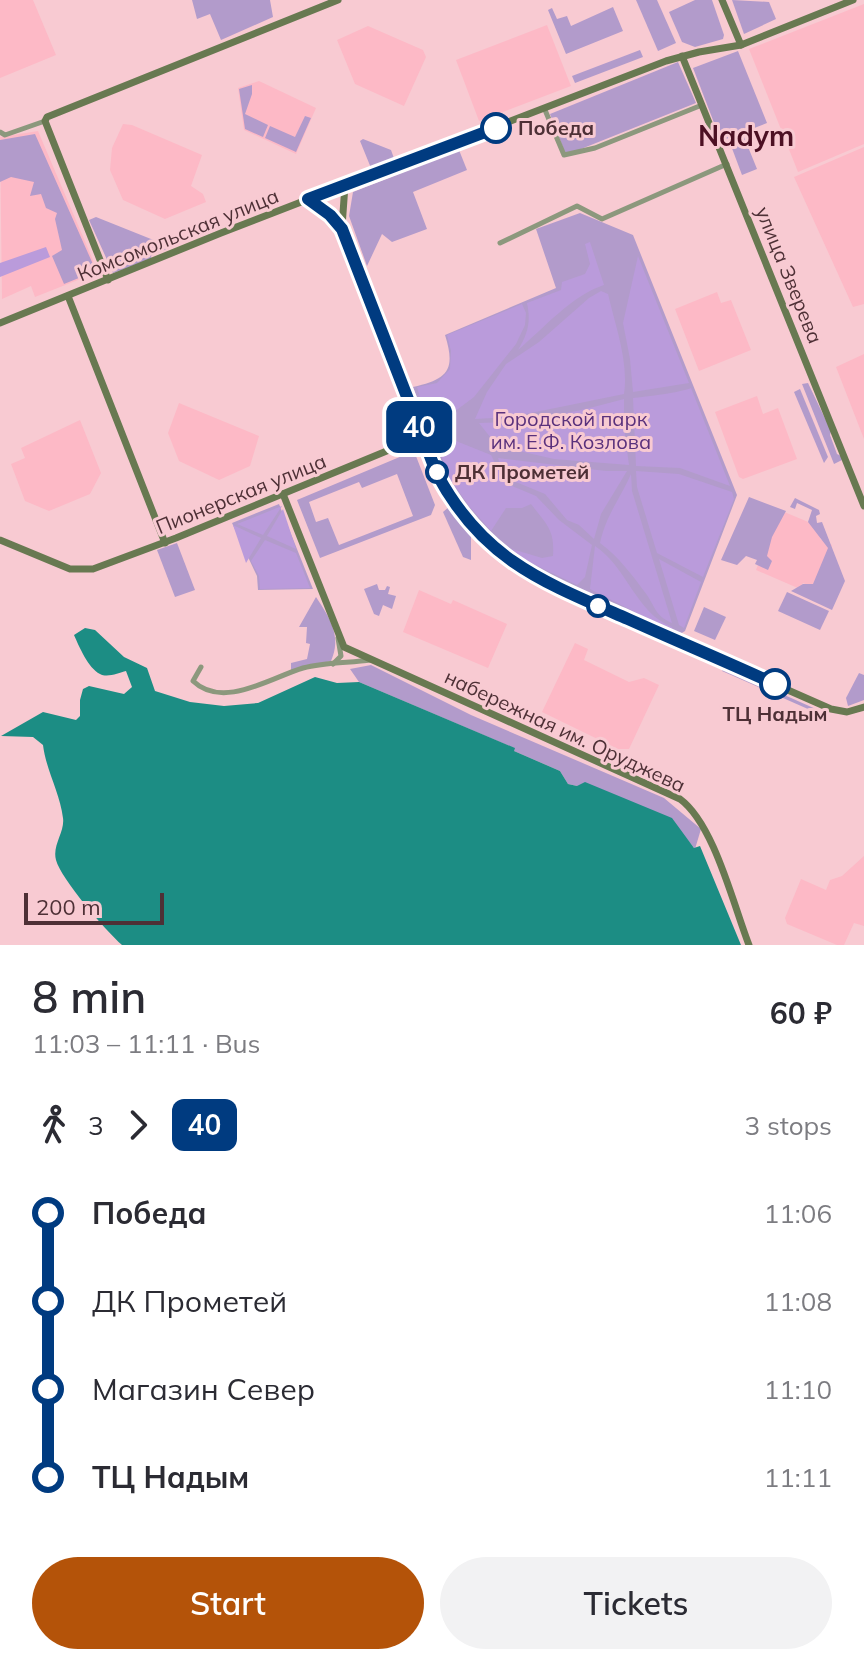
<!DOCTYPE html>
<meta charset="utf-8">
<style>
body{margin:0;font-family:Mulish,sans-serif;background:#f2f2f3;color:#2b2b33;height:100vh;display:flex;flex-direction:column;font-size:30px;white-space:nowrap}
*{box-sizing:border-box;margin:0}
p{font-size:26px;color:#7c7c81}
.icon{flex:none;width:44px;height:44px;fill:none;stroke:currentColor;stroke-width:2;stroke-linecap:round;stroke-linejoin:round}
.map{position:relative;height:945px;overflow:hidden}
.panel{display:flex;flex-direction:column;background:#fff;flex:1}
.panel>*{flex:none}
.badge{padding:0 16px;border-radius:12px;font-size:28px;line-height:52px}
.scale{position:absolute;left:24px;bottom:20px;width:140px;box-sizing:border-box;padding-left:8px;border:4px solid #4e3036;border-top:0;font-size:22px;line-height:28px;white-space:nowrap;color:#4e3036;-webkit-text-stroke:6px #f8cad2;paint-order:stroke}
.map>.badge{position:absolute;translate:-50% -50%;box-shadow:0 0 0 4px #fff}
.legs{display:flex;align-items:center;gap:12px;height:88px;padding:0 32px;font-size:26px}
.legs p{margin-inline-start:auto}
.head{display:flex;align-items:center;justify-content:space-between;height:136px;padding:0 32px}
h1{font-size:44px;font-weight:600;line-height:60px}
.button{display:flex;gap:16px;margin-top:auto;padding:16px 32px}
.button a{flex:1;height:92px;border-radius:48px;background:#b45309;color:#fff;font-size:32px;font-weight:600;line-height:92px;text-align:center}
.button a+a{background:#f2f2f3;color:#2b2b33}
ul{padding:0 32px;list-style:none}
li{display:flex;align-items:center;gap:28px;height:88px;font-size:30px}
li i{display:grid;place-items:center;width:12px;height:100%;margin:0 10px;background:currentColor}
li i::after{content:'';width:20px;height:20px;margin:-10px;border:6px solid;border-radius:50%;background:#fff}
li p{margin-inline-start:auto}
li:first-child i{background:linear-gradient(#0000 50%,currentColor 0)}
li:last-child i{background:linear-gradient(currentColor 50%,#0000 0)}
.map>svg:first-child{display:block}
.built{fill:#fdb9c6}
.green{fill:#b29bcb;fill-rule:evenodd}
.forest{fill:#ba9bdb}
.water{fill:#1c8d84}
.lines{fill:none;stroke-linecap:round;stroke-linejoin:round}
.street{stroke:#8c987d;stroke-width:5}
.secondary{stroke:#687951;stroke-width:7}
.line-1-casing{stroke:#fff;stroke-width:18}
.line-1{stroke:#003b80;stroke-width:12}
.stop-1-dot{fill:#fff;stroke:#003b80;stroke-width:4}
.labels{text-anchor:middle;stroke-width:6;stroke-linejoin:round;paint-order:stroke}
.stop-label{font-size:20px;font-weight:bold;fill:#4e3036;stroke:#f8cad2;text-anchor:start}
.street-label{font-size:20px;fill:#4e3036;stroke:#f8cad2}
.park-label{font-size:20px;fill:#5a317c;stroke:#f8cad2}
.district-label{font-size:28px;font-weight:bold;fill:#4c1023;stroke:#f8cad2}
</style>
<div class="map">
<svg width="864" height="945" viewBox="0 0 864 945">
<rect width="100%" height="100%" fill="#f8cad2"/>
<g class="built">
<path d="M0,0H33L56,55L0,78Z"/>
<path d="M864,4V144L798,172L749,49Z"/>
<path d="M547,25L571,86L479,121L456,60Z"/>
<path d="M368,26L423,50L426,57L404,106L355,84L337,40Z"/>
<path d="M259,81L316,108L296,154L244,130L238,88Z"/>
<path d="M123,124L132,125L202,155L191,186L203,194L206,202L165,219L123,200L110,170L112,148Z"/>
<path d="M38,131L98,272L35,297L31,286L2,299L0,137Z"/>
<path d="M864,147V304L853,307L794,177Z"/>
<path d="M717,292L721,303L731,300L751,350L699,371L675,309Z"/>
<path d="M864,354V439L836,367Z"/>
<path d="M757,396L763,414L778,408L797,459L743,479L739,477L715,412Z"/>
<path d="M179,403L259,436L250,466L219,480L179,461L168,433Z"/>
<path d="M80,420L101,473L90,494L49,511L25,501L11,464L25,458L21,448Z"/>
<path d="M770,506L825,529L820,539L832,545L814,588L803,583L800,589L756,570L761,557Z"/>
<path d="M419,590L451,604L453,600L507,624L488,668L403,632Z"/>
<path d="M575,643L588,649L584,660L629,682L644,678L659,685L629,749H618L542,712Z"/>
<path d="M864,856V926L854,923L844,945H837L787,924L785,918L801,879L826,890L830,880L842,876Z"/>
</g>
<g class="green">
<path d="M192,0H270L273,17L221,40L210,14L197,19Z"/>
<path d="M636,0H657L676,43L658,51Z"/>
<path d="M695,0H712L724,35L723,39L695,47L682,42L669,12Z"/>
<path d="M732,0L769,2L776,19L744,34Z"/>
<path d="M613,7L623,31L566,54L548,10L552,8L557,19L567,16L571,26Z"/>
<path d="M640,50L643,57L575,83L572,76Z"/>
<path d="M738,51L767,123L721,141L693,68Z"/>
<path d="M678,62L696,103L566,155L550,114Z"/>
<path d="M252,85V94L245,114L268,125L263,137L245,129L239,89Z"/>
<path d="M305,116L311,118L296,152L265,138L270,126L295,137Z"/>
<path d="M35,134L96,271L64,284L52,256L62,250L55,219L57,213L46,208L41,194L30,196L34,182L11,177L0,182V140Z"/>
<path d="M744,137L757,169L742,175L730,143Z"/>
<path d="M363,139L391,150L396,164L341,183L340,179L371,168L360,141Z"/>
<path d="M459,150L467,170L413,192L427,229L392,242L382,234L367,266L349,216L353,192Z"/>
<path d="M580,213L633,235L737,495L685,631L677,636L519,560L475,518L449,481L413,387C448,379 456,370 445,335L556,288L536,229Z"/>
<path d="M96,217L166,245L169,248L151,256L152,260L113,273L89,220Z"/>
<path d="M808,383L831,431L830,435L837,454L841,456L842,460L834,464L802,384Z"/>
<path d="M800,389L828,457L824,463L794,392Z"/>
<path d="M414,451L435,505L431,515L320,558L297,500ZM397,474L413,516L339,545L328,518L316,522L309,502L359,482L362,488Z"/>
<path d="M749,497L786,511L772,537L767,556L772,561L768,570L755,564L757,560L746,556L737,565L721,560Z"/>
<path d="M795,498L819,510L820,514L816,516L817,523L822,522L845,581L832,610L791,591L803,584H813L828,548L808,522L812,510L797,503L795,509L790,507Z"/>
<path d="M279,504L313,589L258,590L257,576L232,523Z"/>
<path d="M450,506L471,536V560L463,557L443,512Z"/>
<path d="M177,543L195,590L175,597L157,550Z"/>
<path d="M377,584L379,590H385L387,586L390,587L388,594L396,596L392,609L383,605L379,616L374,614L364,589Z"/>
<path d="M787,592L829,611L820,630L778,611Z"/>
<path d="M316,597C330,618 342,637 331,661L291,670V663L307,659L310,644L306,643L307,627H299Z"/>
<path d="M704,607L726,617L715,640L694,631Z"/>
<path d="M371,665L471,715L664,798L701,829L695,849L686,838L577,786L568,784L560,771L514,751V748L359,682L350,669Z"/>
<path d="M724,668L818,710L817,713L722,671Z"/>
<path d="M859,673L864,675V700L848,706L846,698Z"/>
</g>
<g class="forest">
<path d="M590,242L604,285C572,295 543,329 518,350C528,333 531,322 527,303L561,290L562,282L585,274L590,264L585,244Z"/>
<path d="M46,247L50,257L0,277V263Z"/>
<path d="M638,256L689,383L633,392L630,359L623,323Z"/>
<path d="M601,291L608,294C615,325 629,362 624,394L511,417L475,419L487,392L506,364L539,342L589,298Z"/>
<path d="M522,304L526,313L525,325L516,344L474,397L442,421L441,426L428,425L417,387L437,383L450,369L451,351L447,335Z"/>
<path d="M691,388L730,486L680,468L636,466L633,398C645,397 683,392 691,388Z"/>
<path d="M624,399V428L629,465L554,459L519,451H496L491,438L479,423C527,423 577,412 624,399Z"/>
<path d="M441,435L491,455L505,483L536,496L559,520L592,545L585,577L577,585L523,559L512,549L542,558L553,556C555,529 546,524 531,504L522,508H506L491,531L469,506L450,479L436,442Z"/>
<path d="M498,458L606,471H627L601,514L594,539L579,525L567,520L545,494L506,478Z"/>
<path d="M636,471L679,474L732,492L734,499L703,577L657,553L637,487Z"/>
<path d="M631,474L632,491L672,623C656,616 656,609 647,595C633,576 619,557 600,543C606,515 620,499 631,474Z"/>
<path d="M282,506L263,535L237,524Z"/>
<path d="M283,509L296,549L267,536Z"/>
<path d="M233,525L261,538L246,563Z"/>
<path d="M265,540L296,553L310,588L260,589L259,576L251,561Z"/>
<path d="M595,546C627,567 636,613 672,627L674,632L590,589Z"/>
<path d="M659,559L701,582L684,628L679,625Z"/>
</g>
<path class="water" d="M85,628L95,630L124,657L147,668L155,691L190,702L224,706L258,703L315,677L337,683L359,682L515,748L514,751L560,771L568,784L577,786L585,782L672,818L694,848L700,846L741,945H122C106,931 61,879 56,860C52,845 65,832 63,818C60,793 46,770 43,745L33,737L1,736L43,712L76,720L80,716V700L83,689L89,686L124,694L132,687L126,671C119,673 107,678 100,674C88,668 79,646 74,635Z"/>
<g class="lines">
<g class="street">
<path d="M545,110L564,155L595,148L702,105"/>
<path d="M0,132L5,135L45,121"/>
<path d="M500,243L577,206L602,219L727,164"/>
<path d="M333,664L341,656L338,638"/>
<path d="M201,667L193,681C223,710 272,677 303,668C325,662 349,663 371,660"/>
</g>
<g class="secondary">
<path d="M722,0L741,45"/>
<path d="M682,56L864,506"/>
<path d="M308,199L330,215L342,229C362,281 382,332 403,384C441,481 454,538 556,588L831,709L847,712L864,707"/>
<path d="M342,227L345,185"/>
<path d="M108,280L45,121L47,117L338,0"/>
<path d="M68,296L165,543"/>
<path d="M0,323L221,233L666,61L699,52L741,45L853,0"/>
<path d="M283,494L344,647L680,799C714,824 733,904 749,945"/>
<path d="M0,540L70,569H93L176,538L423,436"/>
</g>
</g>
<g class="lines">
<defs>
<path id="line-1" d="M496,128L308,199L330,215L342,229L437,474C483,560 543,582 628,619C677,641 727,662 775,684"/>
</defs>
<use href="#line-1" class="line-1-casing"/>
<use href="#line-1" class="line-1"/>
</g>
<g class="stop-1-dot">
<circle cx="496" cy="128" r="14"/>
<circle cx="437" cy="472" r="10"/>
<circle cx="598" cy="606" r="10"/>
<circle cx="775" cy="684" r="14"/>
</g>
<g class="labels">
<g class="stop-label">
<text x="518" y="135">Победа</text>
<text x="455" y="479">ДК Прометей</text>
<text x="775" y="721" text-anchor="middle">ТЦ Надым</text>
</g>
<g class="street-label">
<text transform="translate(178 235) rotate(-22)" y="7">Комсомольская улица</text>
<text transform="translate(789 275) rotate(68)" y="7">улица Зверева</text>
<text transform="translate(241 494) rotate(-22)" y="7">Пионерская улица</text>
<text transform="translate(565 731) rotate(25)" y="7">набережная им. Оруджева</text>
</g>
<g class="park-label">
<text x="571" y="426">Городской парк<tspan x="571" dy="23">им. Е.Ф. Козлова</tspan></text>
</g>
<g class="district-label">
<text x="746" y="146">Nadym</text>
</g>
</g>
</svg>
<div class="scale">200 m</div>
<b class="badge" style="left:419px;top:427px;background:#003b80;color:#fff">40</b>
</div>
<section class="panel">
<div class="head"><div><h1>8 min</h1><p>11:03 – 11:11 · Bus</p></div><b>60 ₽</b></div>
<div class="legs"><svg class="icon" aria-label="walk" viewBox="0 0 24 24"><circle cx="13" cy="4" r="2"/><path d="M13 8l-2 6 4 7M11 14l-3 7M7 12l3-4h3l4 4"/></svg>3<svg class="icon" aria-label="forward" viewBox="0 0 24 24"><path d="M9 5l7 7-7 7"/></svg><b class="badge" style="background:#003b80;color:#fff">40</b><p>3 stops</p></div>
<ul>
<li><i style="color:#003b80"></i><b>Победа</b><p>11:06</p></li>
<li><i style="color:#003b80"></i><span>ДК Прометей</span><p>11:08</p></li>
<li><i style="color:#003b80"></i><span>Магазин Север</span><p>11:10</p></li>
<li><i style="color:#003b80"></i><b>ТЦ Надым</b><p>11:11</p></li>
</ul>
<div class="button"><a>Start</a><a>Tickets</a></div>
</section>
